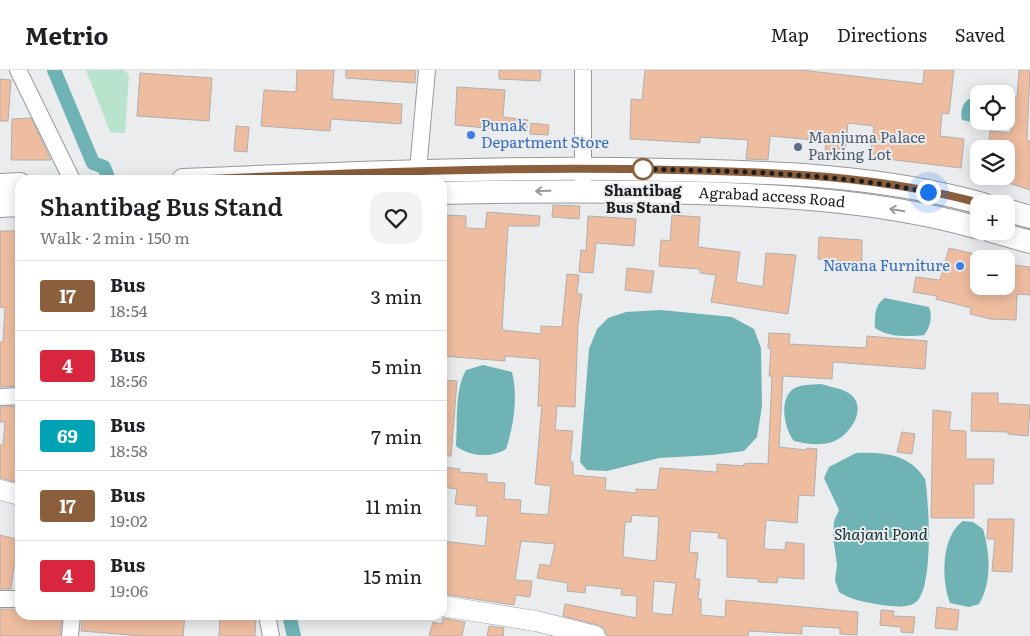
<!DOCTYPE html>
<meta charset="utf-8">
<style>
body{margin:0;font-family:Literata,serif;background:#f2f2f2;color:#202124;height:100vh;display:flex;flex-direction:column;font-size:19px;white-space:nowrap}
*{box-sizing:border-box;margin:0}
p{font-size:16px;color:#757577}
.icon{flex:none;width:28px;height:28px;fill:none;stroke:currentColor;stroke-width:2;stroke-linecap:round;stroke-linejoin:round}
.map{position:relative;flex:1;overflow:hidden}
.sheet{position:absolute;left:15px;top:105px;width:432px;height:445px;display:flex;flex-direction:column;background:#fff;border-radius:15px;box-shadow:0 2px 12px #0003}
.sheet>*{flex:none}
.badge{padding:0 10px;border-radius:4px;font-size:18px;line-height:32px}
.buttons{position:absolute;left:970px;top:15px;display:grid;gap:10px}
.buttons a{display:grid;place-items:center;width:45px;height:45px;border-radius:10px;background:#fff;box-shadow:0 2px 12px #0003;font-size:25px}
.you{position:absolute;width:25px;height:25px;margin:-12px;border:4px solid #fff;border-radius:50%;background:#1a73e8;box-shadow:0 0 0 8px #1a73e833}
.map>.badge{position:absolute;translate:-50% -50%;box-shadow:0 0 0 2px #fff}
.round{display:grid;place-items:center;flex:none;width:52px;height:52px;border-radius:15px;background:#f2f2f2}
.head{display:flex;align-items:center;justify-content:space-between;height:85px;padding:0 25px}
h1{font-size:24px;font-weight:600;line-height:38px}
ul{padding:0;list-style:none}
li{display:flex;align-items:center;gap:15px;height:70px;padding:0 25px;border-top:1px solid #e0e0e0}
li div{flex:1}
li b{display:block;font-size:19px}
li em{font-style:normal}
li .badge{min-width:55px;font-weight:700;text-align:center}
header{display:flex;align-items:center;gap:30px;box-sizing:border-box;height:70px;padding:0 25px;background:#fff;border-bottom:1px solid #e0e0e0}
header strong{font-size:24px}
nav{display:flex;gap:28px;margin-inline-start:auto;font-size:18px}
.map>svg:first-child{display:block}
.green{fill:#b8e3cc}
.water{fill:#6fb3b5}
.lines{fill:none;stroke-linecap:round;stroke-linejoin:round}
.canal{stroke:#6fb3b5;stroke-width:14}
.building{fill:#eebc9f;stroke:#b2afae;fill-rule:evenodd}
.minor-casing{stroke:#97989a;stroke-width:18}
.tertiary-casing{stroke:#97989a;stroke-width:21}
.secondary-casing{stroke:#97989a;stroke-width:24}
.minor{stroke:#fff;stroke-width:16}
.tertiary{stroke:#fff;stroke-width:20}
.secondary{stroke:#fff;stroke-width:22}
.oneway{stroke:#99999a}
.line-casing{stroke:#fff;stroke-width:11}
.line{stroke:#8b5e3c;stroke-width:8}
.walk{stroke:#1c1d1e;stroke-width:5;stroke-dasharray:0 9}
.shop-dot{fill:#3f7fe0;stroke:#ebecee;stroke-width:2}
.service-dot{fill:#5c6f8a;stroke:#ebecee;stroke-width:2}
.stop-dot{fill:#fff;stroke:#8b5e3c;stroke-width:2.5}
.labels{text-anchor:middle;stroke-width:4;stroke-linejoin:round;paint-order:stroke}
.shop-label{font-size:15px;fill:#366cbe;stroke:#ebecee;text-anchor:start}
.service-label{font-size:15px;fill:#4e5e75;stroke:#ebecee;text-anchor:start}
.stop-label{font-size:15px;font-weight:bold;fill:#1c1d1e;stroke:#ebecee}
.street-label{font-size:15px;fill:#1c1d1e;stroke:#ebecee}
.water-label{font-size:16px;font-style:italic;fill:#0b2f30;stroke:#ebecee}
</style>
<header>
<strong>Metrio</strong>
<nav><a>Map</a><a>Directions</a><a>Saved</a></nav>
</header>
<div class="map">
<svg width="1030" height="566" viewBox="0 0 1030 566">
<rect width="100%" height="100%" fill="#ebecee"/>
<path class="green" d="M86,0H124L129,5L125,63L110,62Z"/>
<g class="water">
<path d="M969,29H979V51H1005L1004,55L991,56L962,50C960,43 962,33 969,29Z"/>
<path d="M885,228L929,237C933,246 930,258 924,265C909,267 887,267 875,258C875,246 874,235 885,228Z"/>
<path d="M661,240L732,247L754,259L761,278L762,336L757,367L744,381L712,385L659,388L607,401L587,400L580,392L589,279L597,259L608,248L626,242Z"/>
<path d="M483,295L512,302C518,326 514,355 506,379C492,388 470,387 456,376C458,352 454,322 466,300Z"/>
<path d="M821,314C830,317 842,318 850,324C869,338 849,367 832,372C820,376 806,374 794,371C785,360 778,330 793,319C800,314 812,315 821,314Z"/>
<path d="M856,383C884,382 909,384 925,409C929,431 934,518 916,532C907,539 892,536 882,535C866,532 853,531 839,522L835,510L837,495L833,467L834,451L839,440L824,408L829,397Z"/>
<path d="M963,451L973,452L983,459C990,483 992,512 979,534L969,537L950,533C941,510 941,466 963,451Z"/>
</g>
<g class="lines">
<g class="canal">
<path d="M54,0L93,93L104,97L109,110"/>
<path d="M289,545L294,566"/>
</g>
</g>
<g class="building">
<path d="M297,0H334L332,29L402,34L401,54L331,49L330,61L261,56L264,20L296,22Z"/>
<path d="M346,0H416L415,13L346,8Z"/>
<path d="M499,0H541L540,11L499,9Z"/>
<path d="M645,0H801L923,14L924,0H954L949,44L942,43L940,66L964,69L961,98L870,87L874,56L848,53L845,84L825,83L826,71L770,66L768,90L746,89L748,70L700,67V73L630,69L631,29L642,30Z"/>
<path d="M1019,0H1030L1027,70L1030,71V120L1006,112V79H988L990,61L1011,63L1013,27H1017Z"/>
<path d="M140,3L212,8L209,51L137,46Z"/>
<path d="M0,9L11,10L8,51H0Z"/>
<path d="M457,17L505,20L503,47L528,50L526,62L455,55Z"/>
<path d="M31,48L51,90H11L12,49Z"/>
<path d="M531,53L549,55L548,65L530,64Z"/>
<path d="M236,56L249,57L247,82L234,81Z"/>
<path d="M553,135L580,136L579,149L552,147Z"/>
<path d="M487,142L540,146L539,156H508L502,260L541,264V256L562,257L567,204L579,205L577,224H582L578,255L575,337L557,336L555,360L573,361L570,392H573V405L606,408L605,420L636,423V419L657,420L660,398L717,402V394L743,396L744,394L752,393L768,394L772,306H769L771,278H768L769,263L790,264L789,274L866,278L867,266L927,271L925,299L833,292L832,309L783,306L779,377L806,380L807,378L817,379L814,426L799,425L797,453L766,450L764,479L785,480L786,472L804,474V509L778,507L777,513L758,512V509L727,507V469L718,468L719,463L691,461L689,482L698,483L695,509H700L698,529H701V545L725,547L726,530L858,542L857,565L840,564V558L802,556V564L749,561L748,566H607L604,558L598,555L563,546L565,534L636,548L637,526L621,525L622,519L586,515L585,523L567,521L568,513L537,508L540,494L550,496L555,474L521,471L515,510L532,511L530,527L516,525L514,535L442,524V471L485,476L488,446H476L477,436L455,434L457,419L442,417V397L460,399L459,402L487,404V412L505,413L504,429L521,430L520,443L548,445L551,416L535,414L542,336H538L540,289L505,286V291L442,286V199L446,145L466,146V158L485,159ZM632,445L659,447L656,491L623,487L625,452H631ZM654,511L676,513L672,545L652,543Z"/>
<path d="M672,145L700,147L698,177L740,182L736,212L763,217L766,183L796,185L788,244L711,232L716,205L700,203V199L659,196L661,170L670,171Z"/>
<path d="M588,146L636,149L634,176L596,173L593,203L579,202L581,180L586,181Z"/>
<path d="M0,161H20V316L0,317V272H3L5,238L0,237Z"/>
<path d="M819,167L862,170V193L818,189Z"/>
<path d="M949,178L979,185V216H1006V194L1030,197V225L1017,224L1016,250L990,249L970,244L971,238L936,229L937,226L913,222L916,207L940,210Z"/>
<path d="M627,198L654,201L651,223L625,220Z"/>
<path d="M442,310L457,311L451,386H442Z"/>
<path d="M972,323H998V333L1030,335L1028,366L1008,364V362L971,361Z"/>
<path d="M20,336V413L0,408V375H3L5,352H0V337Z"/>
<path d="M933,340L951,342L949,360L966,361V389H994L993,414H974V448H931Z"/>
<path d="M902,362L915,364L912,384L897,382Z"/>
<path d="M988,449H1014L1012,502L992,501L995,469H987Z"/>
<path d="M0,465L20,470V496H14L11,519H0Z"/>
<path d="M937,537L959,540L957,560L935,558Z"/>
<path d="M0,539H20V545H62L60,566H0Z"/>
<path d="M881,540L894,541L893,546L915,547L913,563L901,562V557L880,555Z"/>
<path d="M82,545H185L183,566H143L81,561Z"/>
<path d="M233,545H256L255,566H219L220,547L232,548Z"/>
<path d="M443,548L465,552L462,566H429L433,552L442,554Z"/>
<path d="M489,556L504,558L503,566H487Z"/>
</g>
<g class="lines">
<defs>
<g id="minor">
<path d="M18,0L72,110"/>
<path d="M583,0V110"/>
<path d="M418,100L427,0"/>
<path d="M0,327L20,326"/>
<path d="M0,529H20"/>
<path d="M267,545L271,566"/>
<path d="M70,566L72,545"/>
</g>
<g id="tertiary">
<path d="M0,420L20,425"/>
<path d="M442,536L536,551L595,566"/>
</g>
<g id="secondary">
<path d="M183,110C344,103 505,96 667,100C773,102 880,105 983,134"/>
<path d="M0,115L20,114"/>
<path id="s1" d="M442,123C528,121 612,121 697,123C792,126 887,132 979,158"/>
<path d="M0,136L20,135"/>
<path d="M1006,140L1030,147"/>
<path d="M991,161L1030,172"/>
</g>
</defs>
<use href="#minor" class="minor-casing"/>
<use href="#tertiary" class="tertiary-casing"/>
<use href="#secondary" class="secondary-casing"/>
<use href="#minor" class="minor"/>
<use href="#tertiary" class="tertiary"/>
<use href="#secondary" class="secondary"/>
</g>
<defs><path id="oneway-shaft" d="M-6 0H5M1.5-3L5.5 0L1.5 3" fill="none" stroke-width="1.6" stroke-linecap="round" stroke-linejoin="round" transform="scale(1.25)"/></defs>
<g class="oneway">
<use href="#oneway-shaft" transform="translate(543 121) rotate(179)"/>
<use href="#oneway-shaft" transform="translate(897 140) rotate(-170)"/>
</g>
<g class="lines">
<defs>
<path id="line" d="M183,110C347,103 511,96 675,100C779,102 883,106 983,134"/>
</defs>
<use href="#line" class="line-casing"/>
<use href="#line" class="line"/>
<path class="walk" d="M643,99H640C736,101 833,103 928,122"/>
</g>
<g class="shop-dot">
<circle cx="471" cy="65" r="5"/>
<circle cx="960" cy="196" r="5"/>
</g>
<circle class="service-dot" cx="798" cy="77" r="5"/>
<circle class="stop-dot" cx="643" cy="99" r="10"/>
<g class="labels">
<g class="shop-label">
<text x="481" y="61">Punak<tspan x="481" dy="17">Department Store</tspan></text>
<text x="950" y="201" text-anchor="end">Navana Furniture</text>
</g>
<g class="service-label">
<text x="808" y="73">Manjuma Palace<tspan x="808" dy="17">Parking Lot</tspan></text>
</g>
<g class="stop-label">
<text x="643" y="126">Shantibag<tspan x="643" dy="17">Bus Stand</tspan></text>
</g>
<g class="street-label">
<text dy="5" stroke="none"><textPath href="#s1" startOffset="330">Agrabad access Road</textPath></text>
</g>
<g class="water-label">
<text x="881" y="470">Shajani Pond</text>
</g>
</g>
</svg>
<div class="buttons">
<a><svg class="icon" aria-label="locate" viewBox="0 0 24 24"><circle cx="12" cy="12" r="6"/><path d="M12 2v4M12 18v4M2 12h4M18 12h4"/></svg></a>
<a><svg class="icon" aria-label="layers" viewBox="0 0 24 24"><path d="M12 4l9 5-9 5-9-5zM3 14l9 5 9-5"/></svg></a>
<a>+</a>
<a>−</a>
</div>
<div class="you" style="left:928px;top:122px"></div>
<section class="sheet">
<div class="head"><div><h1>Shantibag Bus Stand</h1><p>Walk · 2 min · 150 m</p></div><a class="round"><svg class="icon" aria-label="heart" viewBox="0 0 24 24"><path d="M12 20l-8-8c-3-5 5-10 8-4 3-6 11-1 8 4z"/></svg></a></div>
<ul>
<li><span class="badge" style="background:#8b5e3c;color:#fff">17</span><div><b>Bus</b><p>18:54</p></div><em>3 min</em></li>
<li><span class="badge" style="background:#d7263d;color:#fff">4</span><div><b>Bus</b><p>18:56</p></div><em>5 min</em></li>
<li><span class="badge" style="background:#00a3b4;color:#fff">69</span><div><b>Bus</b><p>18:58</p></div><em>7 min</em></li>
<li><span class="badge" style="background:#8b5e3c;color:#fff">17</span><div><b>Bus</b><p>19:02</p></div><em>11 min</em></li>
<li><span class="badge" style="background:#d7263d;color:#fff">4</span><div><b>Bus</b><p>19:06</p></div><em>15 min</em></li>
</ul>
</section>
</div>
